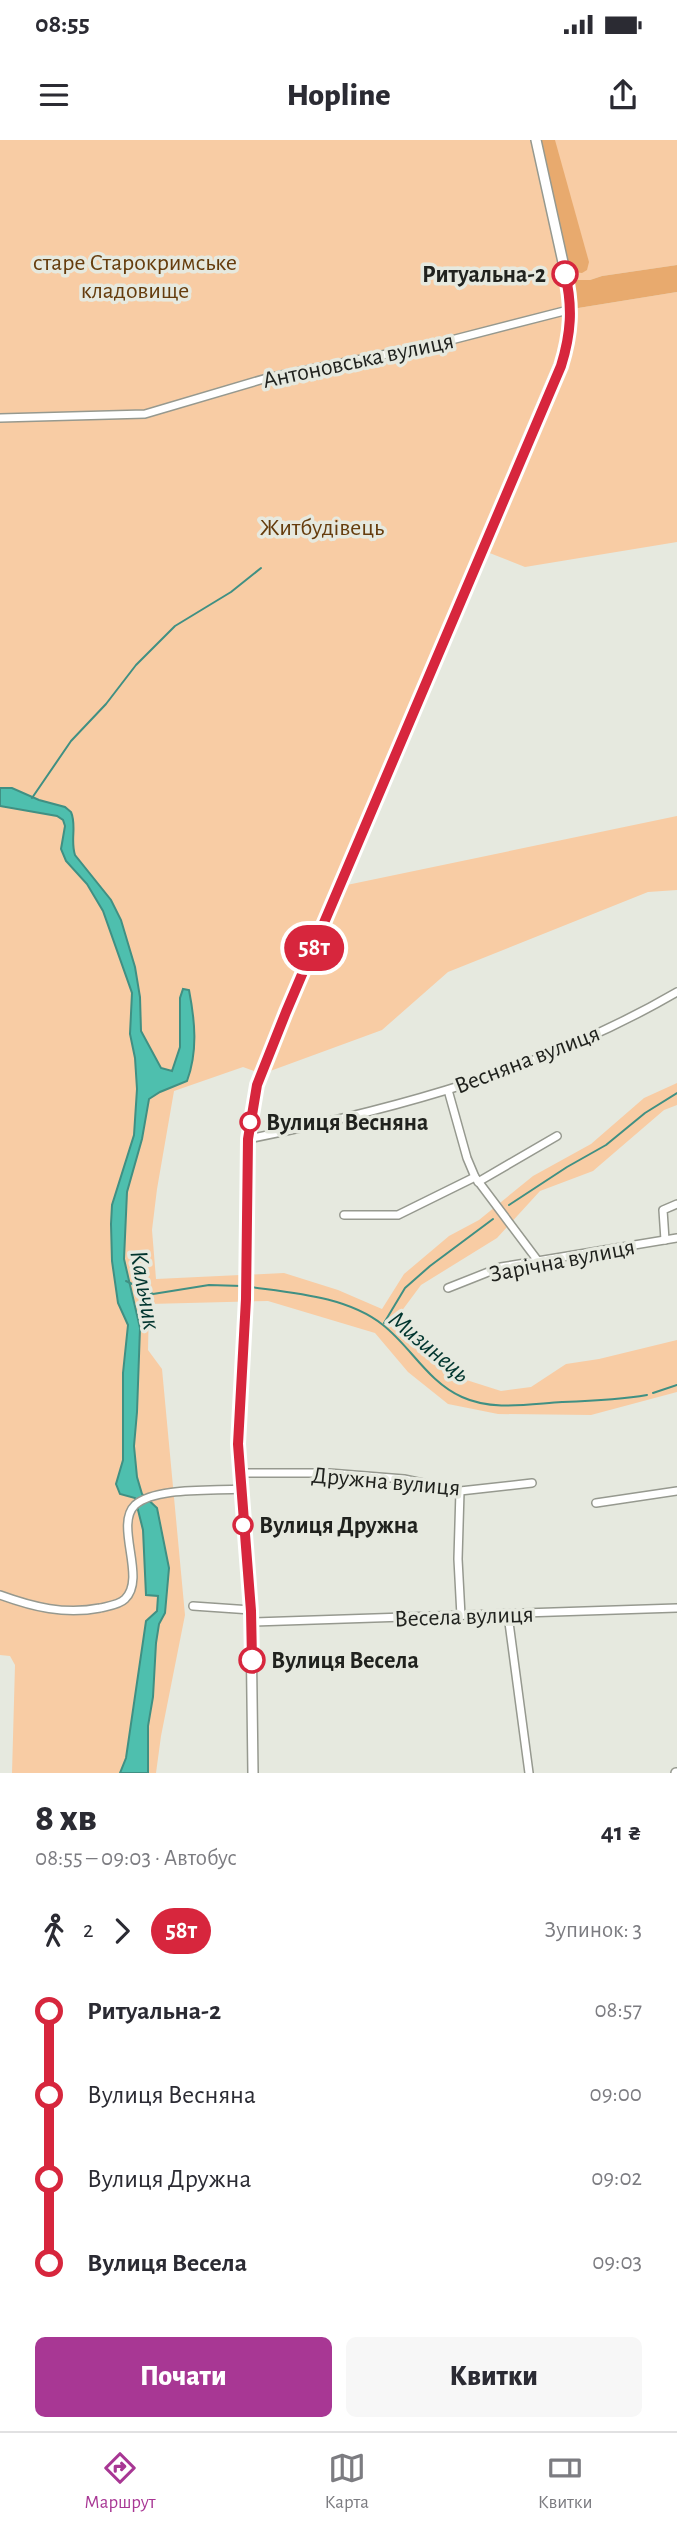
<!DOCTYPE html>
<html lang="uk">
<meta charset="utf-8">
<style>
body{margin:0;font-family:"Alegreya Sans",sans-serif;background:#f7f7f7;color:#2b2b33;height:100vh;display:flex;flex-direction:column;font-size:26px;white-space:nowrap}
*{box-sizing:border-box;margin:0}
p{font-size:23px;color:#7c7c81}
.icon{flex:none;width:38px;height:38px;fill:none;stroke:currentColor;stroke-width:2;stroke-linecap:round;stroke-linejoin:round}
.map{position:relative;height:1633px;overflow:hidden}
.sheet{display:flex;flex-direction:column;background:#fff;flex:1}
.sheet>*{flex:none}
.badge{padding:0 14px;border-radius:23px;font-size:24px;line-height:46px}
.map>.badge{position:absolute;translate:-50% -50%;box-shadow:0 0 0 4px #fff}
.legs{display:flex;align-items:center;gap:10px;height:77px;padding:0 35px;font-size:23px}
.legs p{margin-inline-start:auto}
.overview{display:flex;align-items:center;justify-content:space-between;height:119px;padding:0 35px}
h1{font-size:38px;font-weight:800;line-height:52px}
.button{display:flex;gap:14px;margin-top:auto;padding:14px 35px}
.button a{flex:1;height:80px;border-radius:10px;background:#a83794;color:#fff;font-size:28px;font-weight:800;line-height:80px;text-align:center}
.button a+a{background:#f7f7f7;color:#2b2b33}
ul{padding:0 35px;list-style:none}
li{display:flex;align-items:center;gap:24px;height:84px;font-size:26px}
li i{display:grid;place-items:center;width:10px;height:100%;margin:0 9px;background:currentColor}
li i::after{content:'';width:18px;height:18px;margin:-9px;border:5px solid;border-radius:50%;background:#fff}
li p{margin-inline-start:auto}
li:first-child i{background:linear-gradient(#0000 50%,currentColor 0)}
li:last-child i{background:linear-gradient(currentColor 50%,#0000 0)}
.status{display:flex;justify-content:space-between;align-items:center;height:49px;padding:0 35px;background:#fff;direction:ltr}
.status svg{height:19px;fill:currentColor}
header{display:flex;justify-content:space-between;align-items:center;height:91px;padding:0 35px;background:#fff;font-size:32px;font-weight:800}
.dock{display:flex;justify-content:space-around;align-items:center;height:98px;border-top:2px solid #e1e1e2;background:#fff;font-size:19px;color:#7c7c81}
.dock a{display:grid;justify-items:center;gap:4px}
.dock .on{color:#a83794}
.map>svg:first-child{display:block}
.green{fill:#f8cca4}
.forest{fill:#e8aa6e}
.water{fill:#4ebfae;stroke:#409083;stroke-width:2}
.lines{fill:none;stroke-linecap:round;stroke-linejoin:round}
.stream{stroke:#409083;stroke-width:2}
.minor-casing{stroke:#96998f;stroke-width:10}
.tertiary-casing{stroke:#96998f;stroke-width:12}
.minor{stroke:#fff;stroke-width:7}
.tertiary{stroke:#fff;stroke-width:9}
.line-1-casing{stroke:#fff;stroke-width:16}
.line-1{stroke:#d7263d;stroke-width:10}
.stop-1-dot{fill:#fff;stroke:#d7263d;stroke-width:3.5}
.labels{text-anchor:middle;stroke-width:7;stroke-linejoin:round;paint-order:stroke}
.park-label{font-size:24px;fill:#653c0d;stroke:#e6e9df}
.stop-label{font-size:24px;font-weight:bold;fill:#20221e;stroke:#e6e9df;text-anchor:start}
.street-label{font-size:24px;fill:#20221e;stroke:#e6e9df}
.water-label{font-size:26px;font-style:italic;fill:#00352e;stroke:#e6e9df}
</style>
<div class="status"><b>08:55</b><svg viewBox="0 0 49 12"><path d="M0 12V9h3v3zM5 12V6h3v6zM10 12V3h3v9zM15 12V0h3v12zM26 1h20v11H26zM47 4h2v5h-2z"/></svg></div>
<header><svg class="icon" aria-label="menu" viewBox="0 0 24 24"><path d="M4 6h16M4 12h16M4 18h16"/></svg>Hopline<svg class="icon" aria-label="share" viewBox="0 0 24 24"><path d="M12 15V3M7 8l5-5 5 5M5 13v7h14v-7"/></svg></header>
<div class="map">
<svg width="677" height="1633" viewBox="0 0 677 1633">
<rect width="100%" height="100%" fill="#e6e9df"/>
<path class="green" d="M0,0H677V125L602,136L590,140H567L572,169L677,152V402L525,427L482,410L342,746L677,676V750L648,752L448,832L382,890L262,934L243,927L174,951L157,1049L152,1090L156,1139L284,1133L338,1150L382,1169L404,1134L449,1096L479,1080L533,1036L591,1004L644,958L677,943V965L664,970L593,1031L540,1051L497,1098L421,1145L395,1180L457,1237L501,1251L531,1247L566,1224L599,1219L677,1200V1252L591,1275L498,1274L448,1264L408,1232L375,1193L268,1161L149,1164L148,1210L162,1229L185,1475L161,1596L156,1633H12L15,1525L10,1516L0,1515Z"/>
<g class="forest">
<path d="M536,0H555L589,122L587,130L582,133L573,132L567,124Z"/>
<path d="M677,125V152L572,169L567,140H590L602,136Z"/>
</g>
<path class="water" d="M0,648H12L39,660L65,667L71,672C77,686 70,700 75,715L111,760L121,780L135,827L140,857L141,891L161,928L172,931L180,907V858L183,849L189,850C195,881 198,911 187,941L160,952L149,959L142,999L127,1052L124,1119L140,1188L137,1272L134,1306L137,1337L142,1354L157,1368L169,1428L165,1473L159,1484L156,1503L153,1557L148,1586V1633H120L126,1618L146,1481L157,1471L158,1456L146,1455L143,1390L135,1358L120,1354L116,1344L123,1320V1233L128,1185L118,1163L112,1121L111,1084L112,1065L134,995L137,949L135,918L130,894L132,853L103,771L87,744L66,721L61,709L65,686L63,680L57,676L0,666Z"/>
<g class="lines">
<g class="stream">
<path d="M32,658L71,601L106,564L136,525L175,486L231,452L261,428"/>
<path d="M509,1065L567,1027L606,1005L645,973L677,953"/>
<path d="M126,1141L153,1154L209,1145L242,1146"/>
<path d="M251,1147C295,1153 348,1157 383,1185C411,1207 428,1242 462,1257C492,1271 529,1264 562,1262C590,1261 619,1260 647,1255"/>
<path d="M384,1183L405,1148L430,1126L493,1079"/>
<path d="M653,1253L677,1245"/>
</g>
<defs>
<g id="minor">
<path d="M0,278L145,274L267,238L432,205L572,169"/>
<path d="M448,950L467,1018L475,1037L538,1121"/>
<path d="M248,999C396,969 545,929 677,852"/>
<path d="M478,1042L557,996"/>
<path d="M344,1075H398L475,1037"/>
<path d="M665,1100L663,1070L677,1064"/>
<path d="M448,1148L501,1127L677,1098"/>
<path d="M239,1333H329L404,1339L460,1351L532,1343"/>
<path d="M460,1351L458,1419L461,1476"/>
<path d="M596,1363L677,1351"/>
<path d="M0,1455C33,1467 65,1475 100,1468C108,1466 119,1465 125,1459C147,1438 114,1385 135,1365C155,1347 213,1351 240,1349"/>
<path d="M193,1466L251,1470"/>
<path d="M508,1475L529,1633"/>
<path d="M251,1482L677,1468"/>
</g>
<g id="tertiary">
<path d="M253,1633L251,1482L238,1304L246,1159L248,999L257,945L286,872L565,212L571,185L570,154L536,0"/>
<path d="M676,1633H677"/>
</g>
</defs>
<use href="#minor" class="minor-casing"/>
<use href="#tertiary" class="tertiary-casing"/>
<use href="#minor" class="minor"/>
<use href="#tertiary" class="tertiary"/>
</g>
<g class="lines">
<defs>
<path id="line-1" d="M252,1520L251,1471L238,1304L246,1159L248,999L257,945L286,872L561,226C571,194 573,167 565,134"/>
</defs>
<use href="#line-1" class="line-1-casing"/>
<use href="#line-1" class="line-1"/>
</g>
<g class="stop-1-dot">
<circle cx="565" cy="134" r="12"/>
<circle cx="250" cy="982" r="9"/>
<circle cx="243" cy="1385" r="9"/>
<circle cx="252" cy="1520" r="12"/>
</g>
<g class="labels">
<g class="park-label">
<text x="135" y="130">старе Старокримське<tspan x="135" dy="28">кладовище</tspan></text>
<text x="322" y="395">Житбудівець</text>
</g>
<g class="stop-label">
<text x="546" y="142" text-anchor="end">Ритуальна-2</text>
<text x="266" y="990">Вулиця Весняна</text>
<text x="259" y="1393">Вулиця Дружна</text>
<text x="271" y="1528">Вулиця Весела</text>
</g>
<g class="street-label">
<text transform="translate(358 220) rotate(-12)" y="8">Антоновська вулиця</text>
<text transform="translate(527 919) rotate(-21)" y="8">Весняна вулиця</text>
<text transform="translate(562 1120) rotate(-11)" y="8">Зарічна вулиця</text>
<text transform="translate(386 1341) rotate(5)" y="8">Дружна вулиця</text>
<text transform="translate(464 1476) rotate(-2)" y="8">Весела вулиця</text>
</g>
<g class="water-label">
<text transform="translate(146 1150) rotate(80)" y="9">Кальчик</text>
<text transform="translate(430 1206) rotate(40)" y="9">Мизинець</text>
</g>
</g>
</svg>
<b class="badge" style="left:314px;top:808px;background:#d7263d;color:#fff">58т</b>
</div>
<section class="sheet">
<div class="overview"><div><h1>8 хв</h1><p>08:55 – 09:03 · Автобус</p></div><b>41 ₴</b></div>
<div class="legs"><svg class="icon" aria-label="walk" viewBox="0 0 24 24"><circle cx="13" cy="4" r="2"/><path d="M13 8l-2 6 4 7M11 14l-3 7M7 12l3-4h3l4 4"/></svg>2<svg class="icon" aria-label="forward" viewBox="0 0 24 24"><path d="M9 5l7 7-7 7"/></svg><b class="badge" style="background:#d7263d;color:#fff">58т</b><p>Зупинок: 3</p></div>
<ul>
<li><i style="color:#d7263d"></i><b>Ритуальна-2</b><p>08:57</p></li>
<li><i style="color:#d7263d"></i><span>Вулиця Весняна</span><p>09:00</p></li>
<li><i style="color:#d7263d"></i><span>Вулиця Дружна</span><p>09:02</p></li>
<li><i style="color:#d7263d"></i><b>Вулиця Весела</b><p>09:03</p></li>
</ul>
<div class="button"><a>Почати</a><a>Квитки</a></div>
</section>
<nav class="dock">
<a class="on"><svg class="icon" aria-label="directions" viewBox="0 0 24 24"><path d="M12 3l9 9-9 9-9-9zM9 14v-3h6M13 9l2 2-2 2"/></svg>Маршрут</a>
<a><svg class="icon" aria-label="map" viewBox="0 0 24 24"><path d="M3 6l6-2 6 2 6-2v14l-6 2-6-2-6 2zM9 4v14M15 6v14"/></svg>Карта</a>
<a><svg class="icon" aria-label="tickets" viewBox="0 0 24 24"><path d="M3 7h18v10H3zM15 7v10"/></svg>Квитки</a>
</nav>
